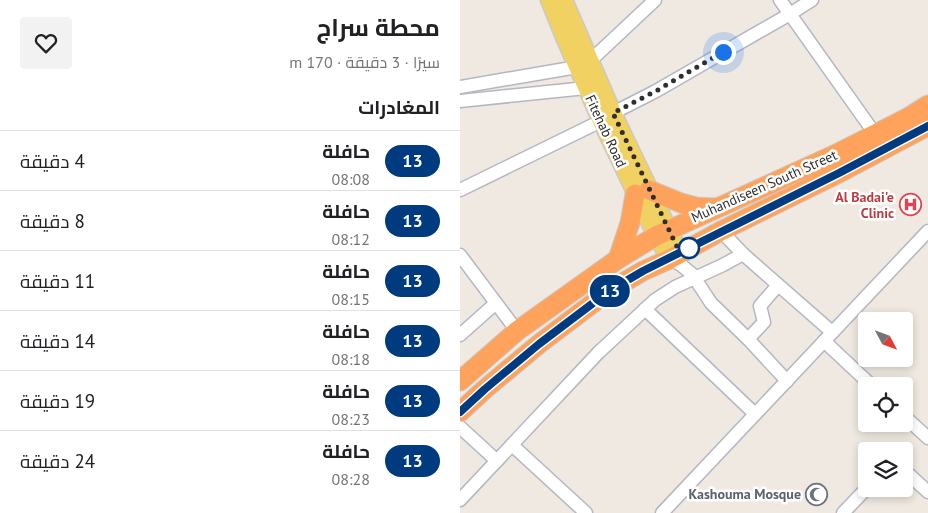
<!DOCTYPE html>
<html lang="ar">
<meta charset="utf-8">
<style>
body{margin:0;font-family:"PT Sans",Cairo,sans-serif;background:#f2f2f2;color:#202124;direction:rtl;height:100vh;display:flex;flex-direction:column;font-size:19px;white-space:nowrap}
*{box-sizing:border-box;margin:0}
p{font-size:16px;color:#757577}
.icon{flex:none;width:28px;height:28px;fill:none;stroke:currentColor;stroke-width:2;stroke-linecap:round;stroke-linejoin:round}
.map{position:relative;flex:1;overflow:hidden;direction:ltr}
.details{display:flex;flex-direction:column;background:#fff;width:460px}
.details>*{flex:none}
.badge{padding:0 10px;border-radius:16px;font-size:18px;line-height:32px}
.needle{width:32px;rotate:131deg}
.fabs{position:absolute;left:398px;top:312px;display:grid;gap:10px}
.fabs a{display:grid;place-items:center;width:55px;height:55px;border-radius:5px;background:#fff;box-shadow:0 2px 8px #0003;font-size:25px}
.you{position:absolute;width:25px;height:25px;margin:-12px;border:4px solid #fff;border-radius:50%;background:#1a73e8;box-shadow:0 0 0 8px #1a73e833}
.map>.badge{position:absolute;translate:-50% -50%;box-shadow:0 0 0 2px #fff}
h2{padding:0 20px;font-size:19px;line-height:45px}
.round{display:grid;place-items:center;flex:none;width:52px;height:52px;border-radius:5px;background:#f2f2f2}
.headline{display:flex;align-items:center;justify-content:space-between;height:85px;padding:0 20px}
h1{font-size:24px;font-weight:700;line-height:38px}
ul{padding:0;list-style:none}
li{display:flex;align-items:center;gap:15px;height:60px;padding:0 20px;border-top:1px solid #e0e0e0}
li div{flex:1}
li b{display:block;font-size:19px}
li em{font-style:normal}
li .badge{min-width:55px;font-weight:700;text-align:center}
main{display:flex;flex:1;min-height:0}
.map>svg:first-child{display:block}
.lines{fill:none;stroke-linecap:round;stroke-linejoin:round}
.minor-casing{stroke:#b4b7c1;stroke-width:15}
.major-casing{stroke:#c9c9c9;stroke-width:19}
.highway-casing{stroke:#c9c9c9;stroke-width:21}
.minor{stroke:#fff;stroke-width:12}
.major{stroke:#f2d163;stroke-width:16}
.highway{stroke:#ffa35c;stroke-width:19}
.line-casing{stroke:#fff;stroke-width:11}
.line{stroke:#003b80;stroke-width:8}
.walk{stroke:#2e2e2e;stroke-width:5;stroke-dasharray:0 9}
.stop-dot{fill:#fff;stroke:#003b80;stroke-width:2.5}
.labels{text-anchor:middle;stroke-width:5;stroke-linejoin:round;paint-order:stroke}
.street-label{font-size:14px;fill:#2e2e2e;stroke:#fff}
.health-label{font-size:14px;font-weight:bold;fill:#be3a42;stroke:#fff;text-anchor:end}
.worship-label{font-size:14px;font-weight:bold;fill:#5b616d;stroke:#fff;text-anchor:end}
</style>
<main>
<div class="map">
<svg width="468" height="513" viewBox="0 0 468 513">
<rect width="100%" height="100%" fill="#efe9e1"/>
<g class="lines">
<defs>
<g id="minor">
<path d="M320,0L415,134"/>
<path d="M130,61L195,0"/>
<path d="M0,87L117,67"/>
<path d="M0,101L126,88"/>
<path d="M153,113L196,91L330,14L352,0"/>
<path d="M0,190L141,121"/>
<path d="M283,254L372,332"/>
<path d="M0,255L57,331"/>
<path d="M210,259L221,265L232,274L251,303L288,339L327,381"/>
<path d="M185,309L295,414"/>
<path d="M0,335L36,303"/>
<path d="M288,339L304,322L300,306L318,285"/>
<path d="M364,341L412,386"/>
<path d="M444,416L468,438"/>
<path d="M0,427L37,461"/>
<path d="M52,445L126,513"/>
<path d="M444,470L468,492"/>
<path d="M0,500L138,353L195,300L215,287L263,265L283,254L261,231"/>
<path d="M202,513L468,231"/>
<path d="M383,513L406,489"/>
</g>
<g id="major">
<path d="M89,0L104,37L141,121L196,236L210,259"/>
<path d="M104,0L153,113L220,253"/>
</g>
<g id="highway">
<path d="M189,190L221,203L236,207L256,208"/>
<path d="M158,259L170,223L175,194"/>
<path d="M0,381L57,331L158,259L196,236L374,155L449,117L468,105"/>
<path d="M0,412L25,389L79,344L149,291L183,271L210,259L261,231L379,173L468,126"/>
</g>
</defs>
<use href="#minor" class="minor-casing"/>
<use href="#major" class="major-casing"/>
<use href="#highway" class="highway-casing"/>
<use href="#minor" class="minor"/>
<use href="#major" class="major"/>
<use href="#highway" class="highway"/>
</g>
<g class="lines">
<defs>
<path id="line" d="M0,412L25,389L79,344L149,291L183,271L379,173L468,126"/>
</defs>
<use href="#line" class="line-casing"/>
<use href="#line" class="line"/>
<path class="walk" d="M229,248L220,253L153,113L196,91L263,52"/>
</g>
<defs>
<symbol id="hospital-ring" viewBox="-11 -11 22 22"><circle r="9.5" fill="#fff" stroke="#e0444e" stroke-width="1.5"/><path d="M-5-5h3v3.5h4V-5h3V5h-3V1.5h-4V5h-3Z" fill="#e0444e"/></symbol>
<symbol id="mosque-ring" viewBox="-11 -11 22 22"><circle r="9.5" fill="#fff" stroke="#6b7280" stroke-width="1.5"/><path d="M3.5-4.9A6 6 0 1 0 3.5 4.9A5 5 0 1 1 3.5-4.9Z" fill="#6b7280"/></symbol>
</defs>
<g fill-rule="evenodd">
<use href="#hospital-ring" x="438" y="192" width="25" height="25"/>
<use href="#mosque-ring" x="344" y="482" width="25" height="25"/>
</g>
<circle class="stop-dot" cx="229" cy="248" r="10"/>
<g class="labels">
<g class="street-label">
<text transform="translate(146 131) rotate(65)" y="5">Fitehab Road</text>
<text transform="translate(304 186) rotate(-24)" y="5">Muhandiseen South Street</text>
</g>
<g class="health-label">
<text x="434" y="202">Al Badai'e<tspan x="434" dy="16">Clinic</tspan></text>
</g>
<g class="worship-label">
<text x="341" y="499">Kashouma Mosque</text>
</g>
</g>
</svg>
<div class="fabs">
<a><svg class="needle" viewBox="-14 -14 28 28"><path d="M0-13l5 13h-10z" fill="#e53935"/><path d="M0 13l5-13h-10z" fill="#757577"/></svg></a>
<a><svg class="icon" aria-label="locate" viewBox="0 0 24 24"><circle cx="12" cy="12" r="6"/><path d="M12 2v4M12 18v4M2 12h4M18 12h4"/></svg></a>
<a><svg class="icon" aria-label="layers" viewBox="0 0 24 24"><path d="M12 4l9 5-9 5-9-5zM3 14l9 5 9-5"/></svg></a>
</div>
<div class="you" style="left:263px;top:52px"></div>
<b class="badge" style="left:150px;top:291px;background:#003b80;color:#fff">13</b>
</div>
<section class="details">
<div class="headline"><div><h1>محطة سراج</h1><p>سيرًا · 3 دقيقة · 170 m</p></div><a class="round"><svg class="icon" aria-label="heart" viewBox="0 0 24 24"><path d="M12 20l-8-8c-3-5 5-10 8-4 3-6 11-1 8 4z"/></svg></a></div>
<h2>المغادرات</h2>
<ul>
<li><span class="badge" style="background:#003b80;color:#fff">13</span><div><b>حافلة</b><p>08:08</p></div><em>4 دقيقة</em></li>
<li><span class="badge" style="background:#003b80;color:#fff">13</span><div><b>حافلة</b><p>08:12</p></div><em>8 دقيقة</em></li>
<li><span class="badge" style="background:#003b80;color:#fff">13</span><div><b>حافلة</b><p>08:15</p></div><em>11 دقيقة</em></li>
<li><span class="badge" style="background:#003b80;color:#fff">13</span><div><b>حافلة</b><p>08:18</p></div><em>14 دقيقة</em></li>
<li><span class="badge" style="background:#003b80;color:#fff">13</span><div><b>حافلة</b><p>08:23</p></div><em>19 دقيقة</em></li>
<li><span class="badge" style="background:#003b80;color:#fff">13</span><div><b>حافلة</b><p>08:28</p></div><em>24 دقيقة</em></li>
</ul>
</section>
</main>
